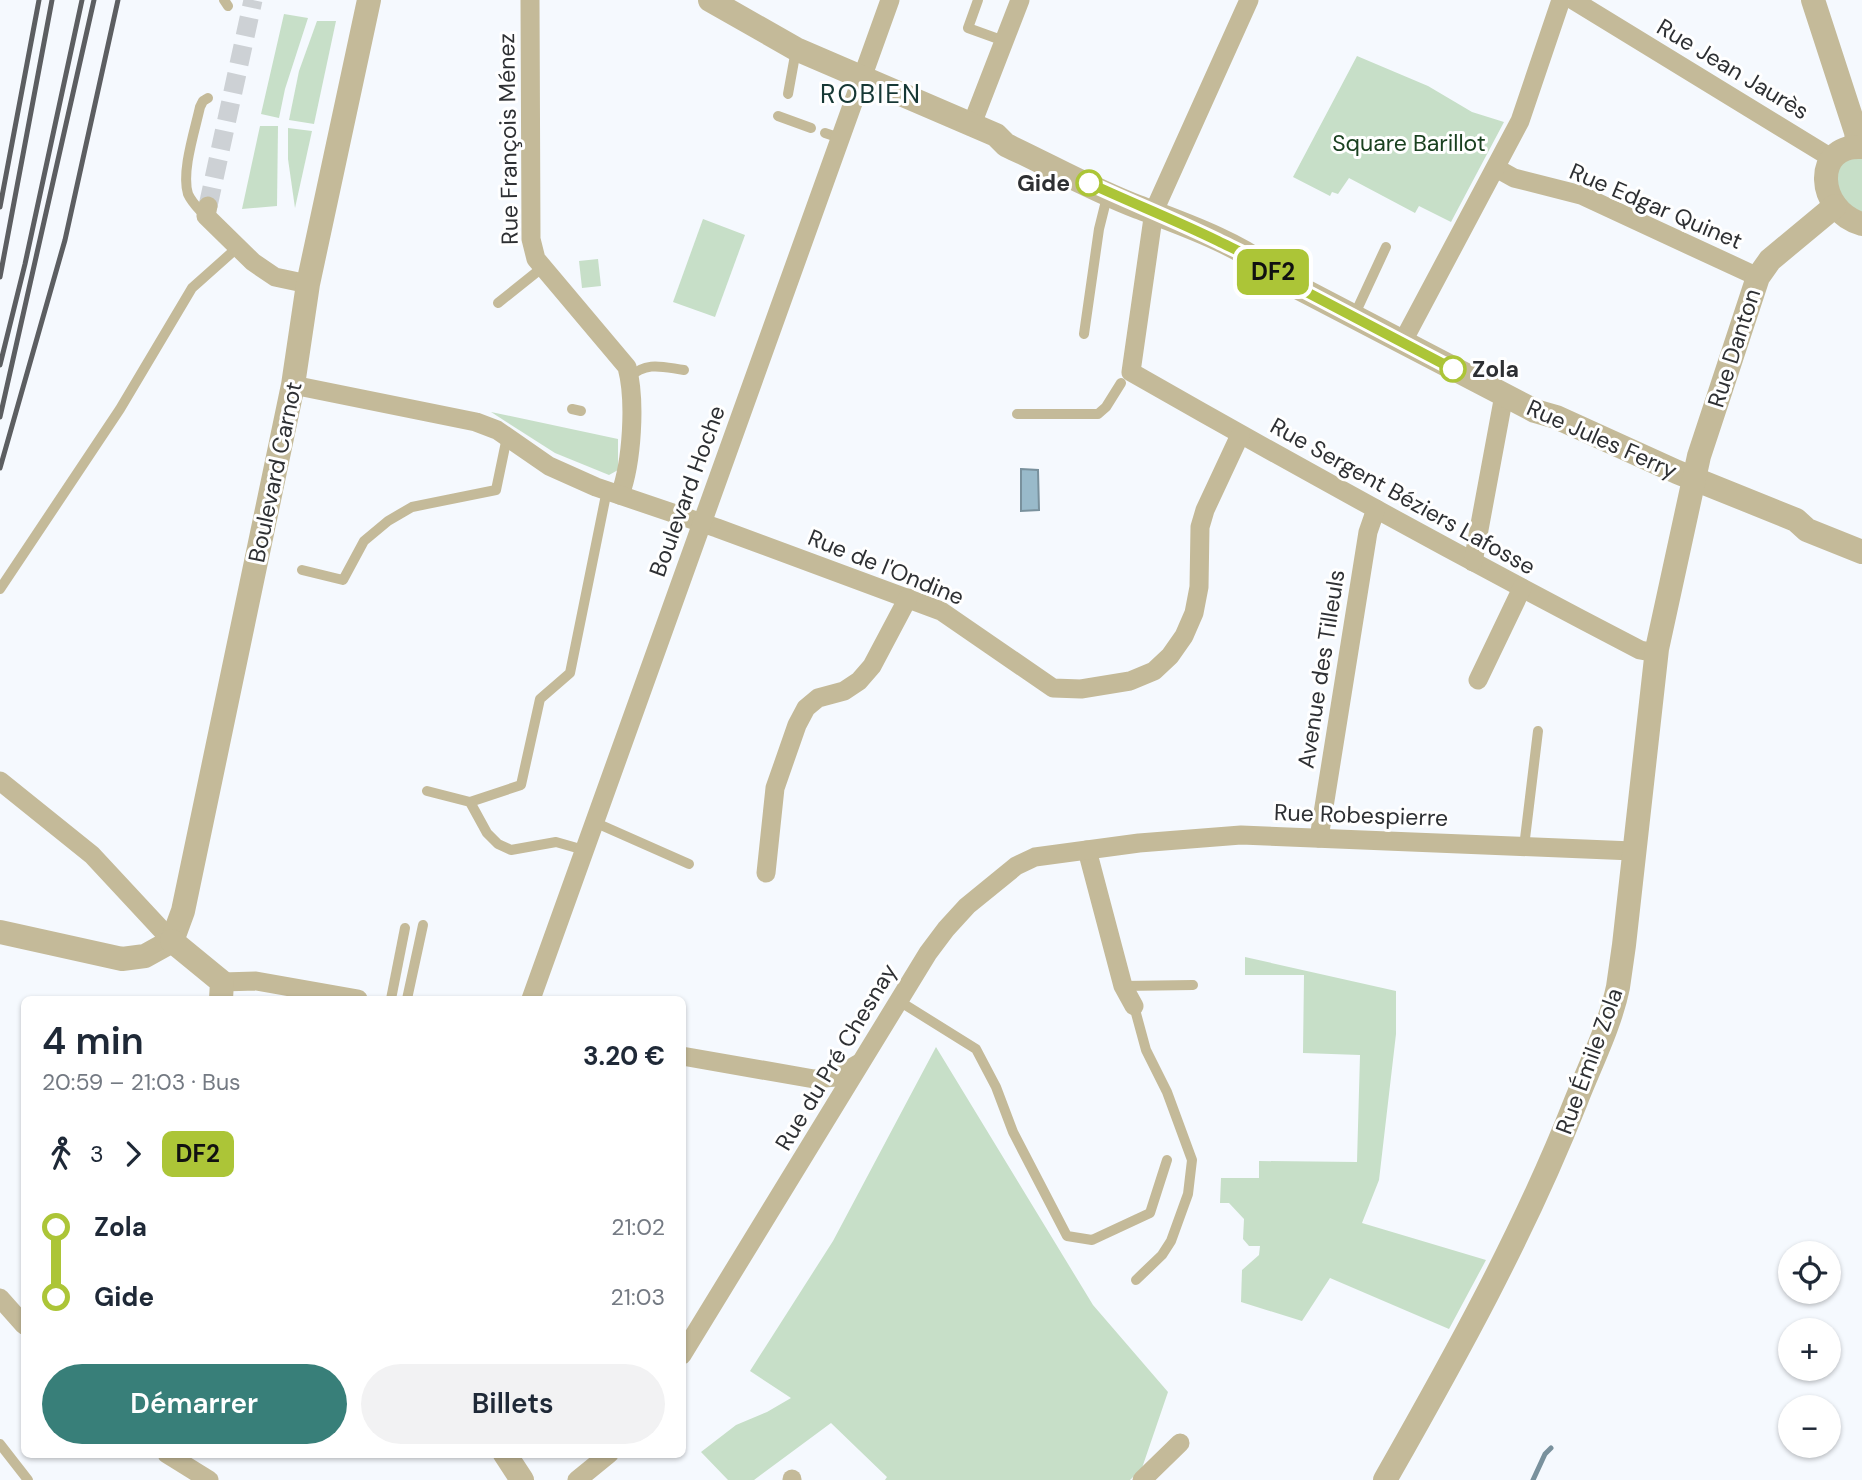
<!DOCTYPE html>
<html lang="fr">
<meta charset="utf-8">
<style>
body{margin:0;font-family:"DM Sans",sans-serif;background:#f2f2f3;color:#1f2937;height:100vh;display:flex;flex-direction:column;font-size:26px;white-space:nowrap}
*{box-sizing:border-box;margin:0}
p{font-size:23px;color:#747a83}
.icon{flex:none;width:38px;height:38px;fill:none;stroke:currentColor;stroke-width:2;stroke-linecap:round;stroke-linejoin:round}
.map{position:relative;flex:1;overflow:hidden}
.side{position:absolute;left:21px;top:996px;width:665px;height:462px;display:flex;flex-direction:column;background:#fff;border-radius:10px;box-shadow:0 2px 5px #0004}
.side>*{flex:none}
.badge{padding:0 14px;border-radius:10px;font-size:24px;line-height:46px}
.fabs{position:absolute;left:1778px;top:1241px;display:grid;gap:14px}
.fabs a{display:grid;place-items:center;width:63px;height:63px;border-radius:50%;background:#fff;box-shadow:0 2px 5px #0004;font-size:35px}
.map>.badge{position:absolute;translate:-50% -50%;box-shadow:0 0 0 4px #fff}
.legs{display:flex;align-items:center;gap:10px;height:77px;padding:0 21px;font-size:23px}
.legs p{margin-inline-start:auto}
.headline{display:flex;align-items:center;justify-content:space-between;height:119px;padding:0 21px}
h1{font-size:38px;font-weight:600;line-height:52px}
.action{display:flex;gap:14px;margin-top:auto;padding:14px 21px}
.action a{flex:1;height:80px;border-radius:42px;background:#387f79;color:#fff;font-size:28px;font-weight:600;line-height:80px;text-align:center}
.action a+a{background:#f2f2f3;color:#1f2937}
ul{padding:0 21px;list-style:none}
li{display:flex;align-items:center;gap:24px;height:70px;font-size:26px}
li i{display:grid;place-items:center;width:10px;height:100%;margin:0 9px;background:currentColor}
li i::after{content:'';width:18px;height:18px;margin:-9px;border:5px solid;border-radius:50%;background:#fff}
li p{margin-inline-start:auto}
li:first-child i{background:linear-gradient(#0000 50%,currentColor 0)}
li:last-child i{background:linear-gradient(currentColor 50%,#0000 0)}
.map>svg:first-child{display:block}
.green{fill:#c7dfc8}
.water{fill:#99baca;stroke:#79919d;stroke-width:2}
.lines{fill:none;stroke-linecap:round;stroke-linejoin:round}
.stream{stroke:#79919d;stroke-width:5}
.minor-tunnel{stroke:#cdd1d5;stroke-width:19;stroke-dasharray:19 10;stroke-linecap:butt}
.service{stroke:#c4ba99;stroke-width:10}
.minor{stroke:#c4ba99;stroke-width:19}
.tertiary{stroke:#c4ba99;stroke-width:24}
.rail{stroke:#5c5e61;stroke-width:5}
.line-1-casing{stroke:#fff;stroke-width:16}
.line-1{stroke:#acc537;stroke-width:10}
.stop-1-dot{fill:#fff;stroke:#acc537;stroke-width:3.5}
.labels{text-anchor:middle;stroke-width:6;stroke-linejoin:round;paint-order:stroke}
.street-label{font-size:23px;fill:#2e3033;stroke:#fff}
.park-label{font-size:23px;fill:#1a4120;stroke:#fff}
.stop-label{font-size:23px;font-weight:bold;fill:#2e3033;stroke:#fff;text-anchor:end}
.quarter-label{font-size:26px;letter-spacing:2px;fill:#163835;stroke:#fff}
</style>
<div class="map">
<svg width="1862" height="1480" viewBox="0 0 1862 1480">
<rect width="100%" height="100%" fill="#f5f9fe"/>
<g class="green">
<path d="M284,14L308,18L285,89L279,118L261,114Z"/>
<path d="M317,21H336L314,124L289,120L299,71Z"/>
<path d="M1357,56L1428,86L1472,112L1504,122L1451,222L1419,206L1415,213L1349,178L1338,194L1332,192L1330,196L1293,177Z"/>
<path d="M260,126H278L277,206L242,209Z"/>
<path d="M288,128L312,131L295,208L288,159Z"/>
<path d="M1862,157V215L1841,199L1835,170L1840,162Z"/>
<path d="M703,219L745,235L715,317L673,302Z"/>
<path d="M598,259L601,286L582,288L579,261Z"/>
<path d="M491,412L618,439V470L609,475L555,453Z"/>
<path d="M1245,957L1396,991V1034L1379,1180L1362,1223L1486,1260L1449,1329L1330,1278L1302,1321L1241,1302L1242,1270L1259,1255L1260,1246H1249L1243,1239L1244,1219L1229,1203H1220L1221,1178H1259V1161L1357,1162L1360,1055L1303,1053L1304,975H1245Z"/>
<path d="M936,1047L1093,1305L1168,1392L1142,1468L1130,1480H885L887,1477L831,1423L754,1480H728L701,1452L736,1425L767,1412L791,1398L750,1371L833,1241Z"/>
</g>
<path class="water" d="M1021,469L1038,470L1039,510L1021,511Z"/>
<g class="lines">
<path class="stream" d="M1533,1480L1545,1454L1551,1448"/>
<path class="minor-tunnel" d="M208,206L253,0"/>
<g class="service">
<path d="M224,0L228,6"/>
<path d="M978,0L968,28L1004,41"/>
<path d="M788,94L796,50"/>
<path d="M778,116L811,128"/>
<path d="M825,133L840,138"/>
<path d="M205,216C199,209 192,203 188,194C181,172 195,130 200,107L203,101L208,98"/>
<path d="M498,303L543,267"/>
<path d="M1354,316L1386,247"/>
<path d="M1084,334L1099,229L1108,193"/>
<path d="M629,377C648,361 662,367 684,370"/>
<path d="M572,409L581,411"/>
<path d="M1017,414H1098L1106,407L1121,383"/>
<path d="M302,570L343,580L364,541L388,521L412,507L496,490L507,437"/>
<path d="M0,589L120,409L192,288L238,247"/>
<path d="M427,791L470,802L487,833L498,844L511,850L556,842L584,850"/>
<path d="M470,802L521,785L540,699L570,673L607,490"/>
<path d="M594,822L689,864"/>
<path d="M1524,847L1538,731"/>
<path d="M1123,986L1193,985"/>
<path d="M391,999L405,928"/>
<path d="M407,999L423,925"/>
<path d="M899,1001L976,1049L996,1087L1013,1132L1067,1236L1092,1240L1150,1213L1167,1160"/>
<path d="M1134,1006L1146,1050L1167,1092L1192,1160L1188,1194L1171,1241L1162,1255L1136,1280"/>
<path d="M0,1444L28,1480"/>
</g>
<g class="minor">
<path d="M530,0L531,239L536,259L627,367C636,401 632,462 620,495"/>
<path d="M1249,0L1154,211L1131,372C1299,468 1469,561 1640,650L1657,653"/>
<path d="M1573,0L1833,159"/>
<path d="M972,124L1020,0"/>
<path d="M1496,168L1514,178L1581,195L1758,277"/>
<path d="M208,206L206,216L253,262L275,277L308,284"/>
<path d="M1402,343L1520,121L1561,0"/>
<path d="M293,385L476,422L497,430L549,466L596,487L717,528L941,611L1053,688L1081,689L1130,681L1154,671L1170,656L1184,636L1194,613L1199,587L1200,527L1205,510L1240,435"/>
<path d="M1473,562L1504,395"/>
<path d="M1478,680L1522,588"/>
<path d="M0,781L92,855L172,941"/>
<path d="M1319,838L1368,532L1376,509"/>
<path d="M1087,850L1123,986L1134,1006"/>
<path d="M766,873L775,788L797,725L806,708L818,698L844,691L859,681L872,666L908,598"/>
<path d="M222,982L256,981L358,999"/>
<path d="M531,999L890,0"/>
<path d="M682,1056L814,1079L836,1077L858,1064"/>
<path d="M0,1298L24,1325"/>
<path d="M682,1355L928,953L946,929L967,906L1016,866L1035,857L1139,843L1241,835L1633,851"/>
<path d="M167,1454L209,1480"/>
<path d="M792,1479V1480"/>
<path d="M577,1480L609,1454"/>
<path d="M1142,1480L1180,1443"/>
</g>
<g class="tertiary">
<path d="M710,0L796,49L996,135L1006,145C1049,165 1093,190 1138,207C1178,222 1249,247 1278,277L1535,411L1556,417L1677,472L1796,520L1807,530L1862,552"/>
<path d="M1813,0L1856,132L1858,146"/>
<path d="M1862,147C1812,144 1816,211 1862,224"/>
<path d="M0,932L122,959L145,956L172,941"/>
<path d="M172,941L183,911L293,385L308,284L369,0"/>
<path d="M172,941L222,982L221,999"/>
<path d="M505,1454L522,1480"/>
<path d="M1385,1480C1455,1357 1524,1233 1576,1101C1590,1065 1610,1026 1618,987C1620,973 1622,959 1624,945L1657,649L1699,456L1758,277L1770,260L1835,206"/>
</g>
<g class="rail">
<path d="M0,207L39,0"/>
<path d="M0,277L52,0"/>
<path d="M0,365L25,264L82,0"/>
<path d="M0,417L94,0"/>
<path d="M0,468L65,240L118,0"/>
</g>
</g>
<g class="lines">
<defs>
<path id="line-1" d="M1089,183C1132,203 1175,220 1218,241C1240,252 1261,260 1278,277L1453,369"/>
</defs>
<use href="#line-1" class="line-1-casing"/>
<use href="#line-1" class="line-1"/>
</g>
<g class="stop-1-dot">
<circle cx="1089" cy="183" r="12"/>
<circle cx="1453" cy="369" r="12"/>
</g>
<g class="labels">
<g class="street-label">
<text transform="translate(1733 69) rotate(31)" y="8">Rue Jean Jaurès</text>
<text transform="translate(508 139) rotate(-91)" y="8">Rue François Ménez</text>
<text transform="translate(1656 206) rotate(23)" y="8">Rue Edgar Quinet</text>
<text transform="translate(1734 348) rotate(-72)" y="8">Rue Danton</text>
<text transform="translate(1602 439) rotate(24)" y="8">Rue Jules Ferry</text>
<text transform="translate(275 472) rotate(-78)" y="8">Boulevard Carnot</text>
<text transform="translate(687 491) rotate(-70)" y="8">Boulevard Hoche</text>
<text transform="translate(1403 496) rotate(29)" y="8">Rue Sergent Béziers Lafosse</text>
<text transform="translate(886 567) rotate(22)" y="8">Rue de l'Ondine</text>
<text transform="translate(1321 669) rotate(-81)" y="8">Avenue des Tilleuls</text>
<text transform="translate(1361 815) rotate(2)" y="8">Rue Robespierre</text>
<text transform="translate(836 1057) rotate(-59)" y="8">Rue du Pré Chesnay</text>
<text transform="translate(1589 1061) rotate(-70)" y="8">Rue Émile Zola</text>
</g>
<g class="park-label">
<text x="1409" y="151">Square Barillot</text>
</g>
<g class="stop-label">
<text x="1070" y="191">Gide</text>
<text x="1472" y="377" text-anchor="start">Zola</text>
</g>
<g class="quarter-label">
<text x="871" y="103">ROBIEN</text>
</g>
</g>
</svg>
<div class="fabs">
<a><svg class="icon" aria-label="locate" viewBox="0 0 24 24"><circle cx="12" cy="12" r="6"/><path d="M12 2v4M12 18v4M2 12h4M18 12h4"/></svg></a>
<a>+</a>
<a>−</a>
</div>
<b class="badge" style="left:1273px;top:272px;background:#acc537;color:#111">DF2</b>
<section class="side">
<div class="headline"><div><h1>4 min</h1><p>20:59 – 21:03 · Bus</p></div><b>3.20 €</b></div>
<div class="legs"><svg class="icon" aria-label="walk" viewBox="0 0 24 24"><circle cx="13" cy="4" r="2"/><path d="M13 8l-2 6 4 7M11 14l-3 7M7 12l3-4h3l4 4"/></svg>3<svg class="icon" aria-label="forward" viewBox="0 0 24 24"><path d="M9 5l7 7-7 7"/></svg><b class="badge" style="background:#acc537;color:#111">DF2</b></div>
<ul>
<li><i style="color:#acc537"></i><b>Zola</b><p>21:02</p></li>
<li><i style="color:#acc537"></i><b>Gide</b><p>21:03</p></li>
</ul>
<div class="action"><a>Démarrer</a><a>Billets</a></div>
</section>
</div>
